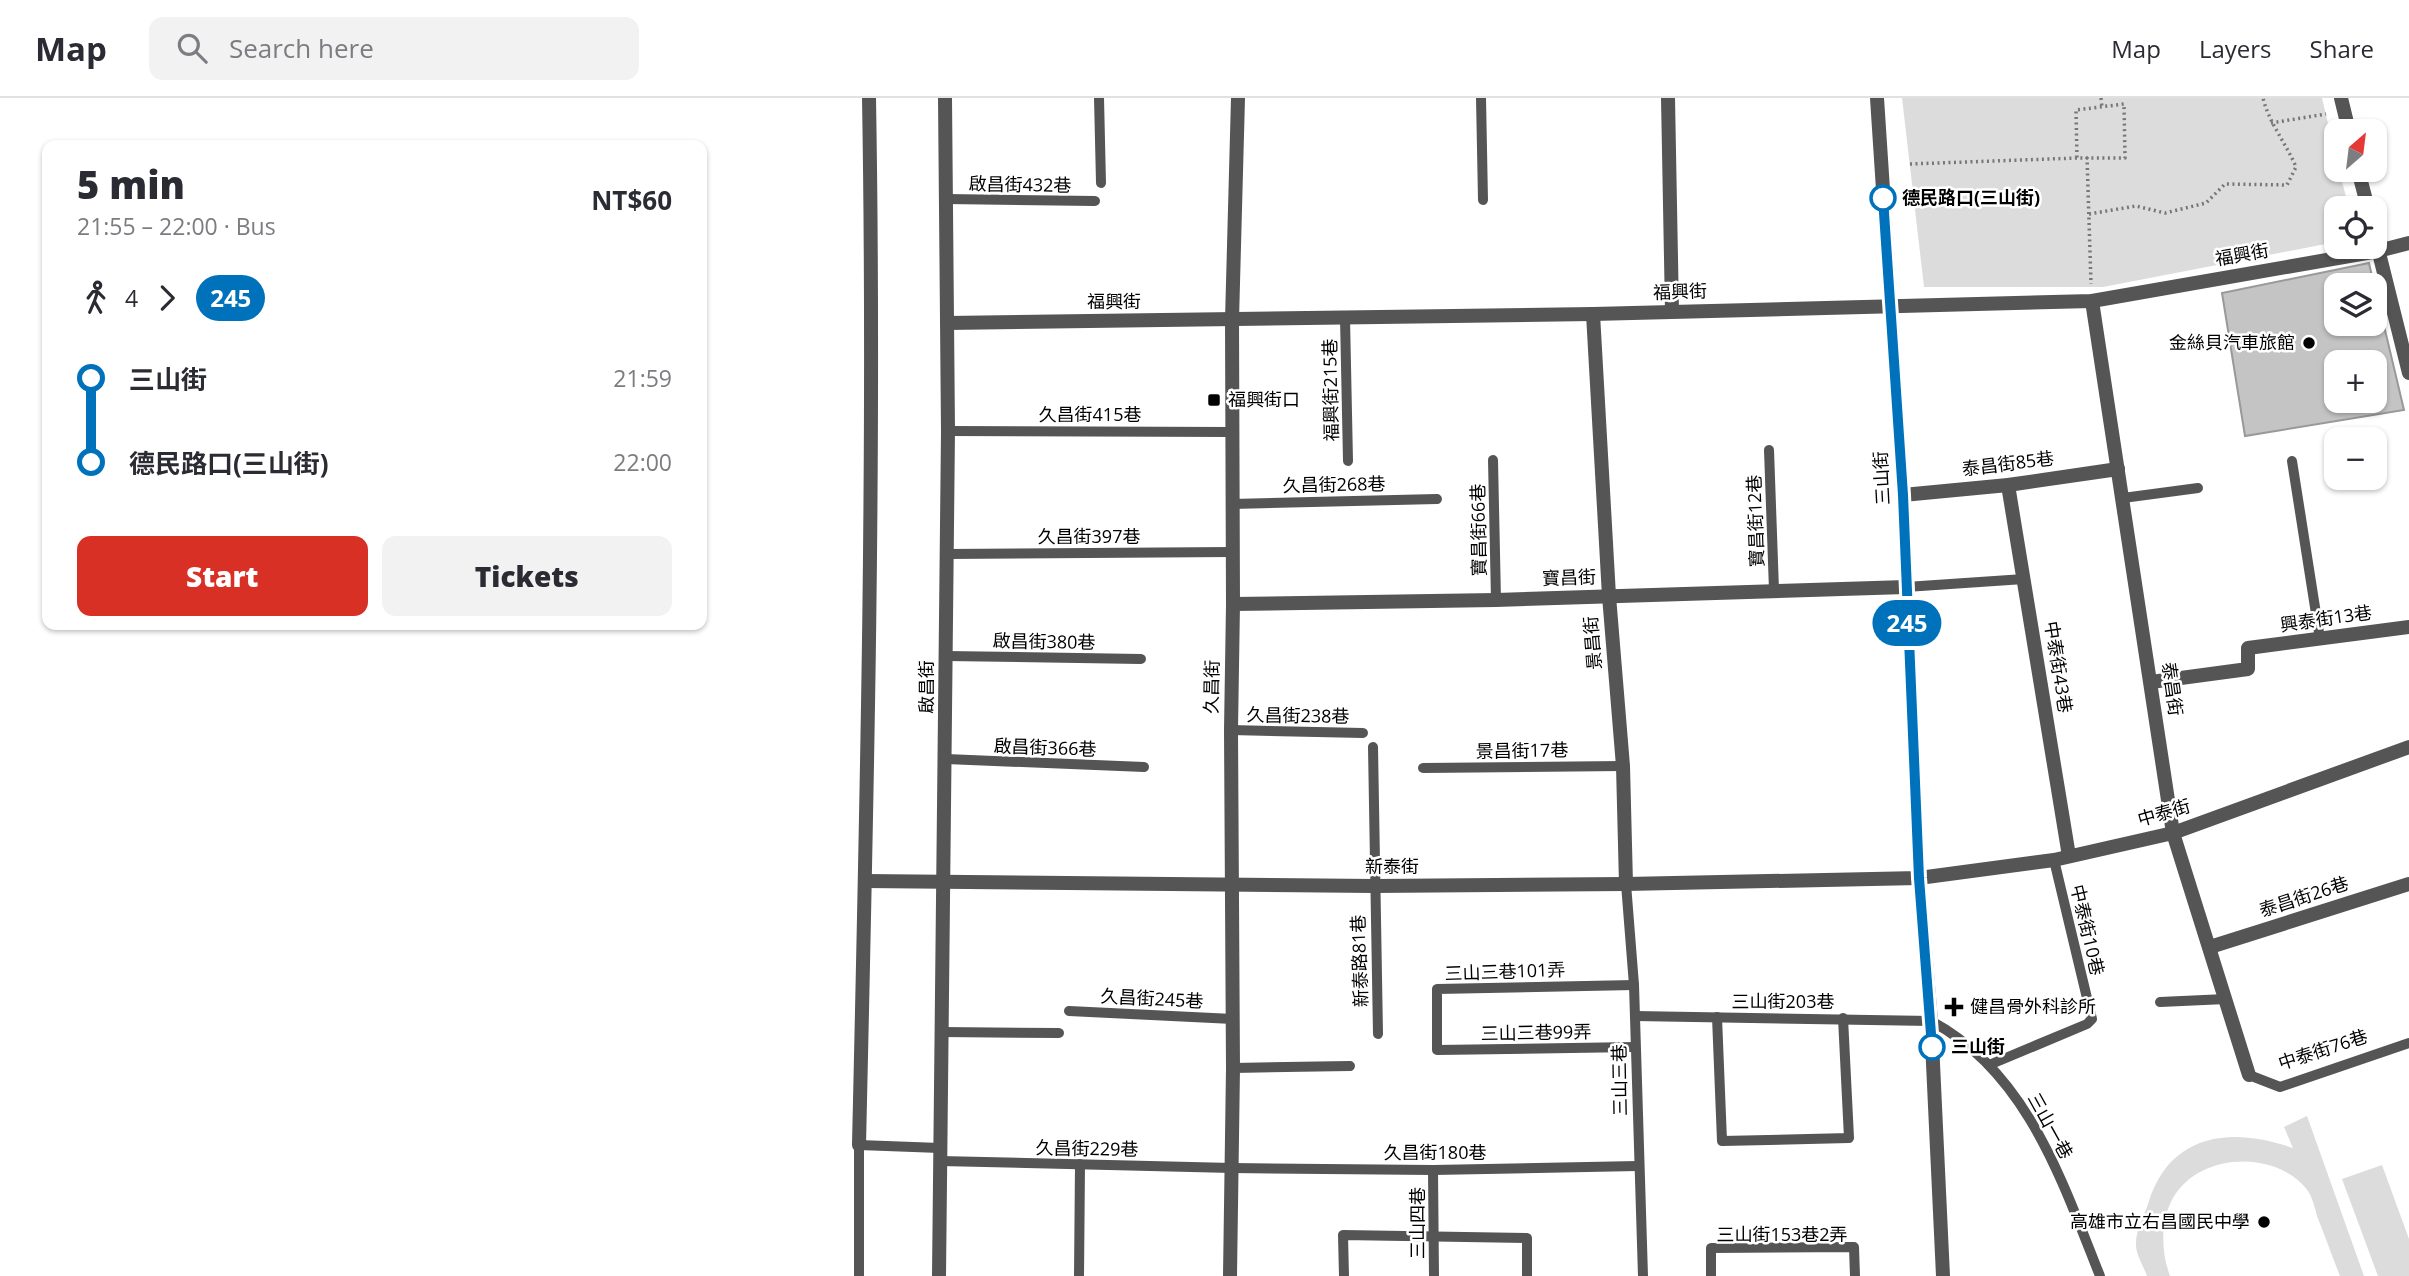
<!DOCTYPE html>
<meta charset="utf-8">
<style>
body{margin:0;font-family:"Open Sans","Noto Sans TC",sans-serif;background:#f2f2f3;color:#2b2b33;height:100vh;display:flex;flex-direction:column;font-size:26px;white-space:nowrap}
*{box-sizing:border-box;margin:0}
p{font-size:23px;color:#7c7c81}
.icon{flex:none;width:38px;height:38px;fill:none;stroke:currentColor;stroke-width:2;stroke-linecap:round;stroke-linejoin:round}
.map{position:relative;flex:1;overflow:hidden}
.drawer{position:absolute;left:42px;top:42px;width:665px;height:490px;display:flex;flex-direction:column;background:#fff;border-radius:14px;box-shadow:0 2px 5px #0004}
.drawer>*{flex:none}
.badge{padding:0 14px;border-radius:23px;font-size:24px;line-height:46px}
.needle{width:46px;rotate:28deg}
.tools{position:absolute;left:2324px;top:21px;display:grid;gap:14px}
.tools a{display:grid;place-items:center;width:63px;height:63px;border-radius:14px;background:#fff;box-shadow:0 2px 5px #0004;font-size:35px}
.map>.badge{position:absolute;translate:-50% -50%;box-shadow:0 0 0 4px #fff}
.legs{display:flex;align-items:center;gap:10px;height:77px;padding:0 35px;font-size:23px}
.legs p{margin-inline-start:auto}
.summary{display:flex;align-items:center;justify-content:space-between;height:119px;padding:0 35px}
h1{font-size:38px;font-weight:800;line-height:52px}
.action{display:flex;gap:14px;margin-top:auto;padding:14px 35px}
.action a{flex:1;height:80px;border-radius:14px;background:#d93025;color:#fff;font-size:28px;font-weight:800;line-height:80px;text-align:center}
.action a+a{background:#f2f2f3;color:#2b2b33}
ul{padding:0 35px;list-style:none}
li{display:flex;align-items:center;gap:24px;height:84px;font-size:26px}
li i{display:grid;place-items:center;width:10px;height:100%;margin:0 9px;background:currentColor}
li i::after{content:'';width:18px;height:18px;margin:-9px;border:5px solid;border-radius:50%;background:#fff}
li p{margin-inline-start:auto}
li:first-child i{background:linear-gradient(#0000 50%,currentColor 0)}
li:last-child i{background:linear-gradient(currentColor 50%,#0000 0)}
header{display:flex;align-items:center;gap:42px;box-sizing:border-box;height:98px;padding:0 35px;background:#fff;border-bottom:2px solid #e1e1e2}
header strong{font-size:33px}
nav{display:flex;gap:38px;margin-inline-start:auto;font-size:24px}
.search{width:490px;height:63px;background:#f2f2f3;display:flex;align-items:center;gap:18px;box-sizing:border-box;padding:0 24px;border-radius:14px;color:#7c7c81;font-size:26px}
.map>svg:first-child{display:block}
.green{fill:#dcdcdc}
.building{fill:#c4c4c4;stroke:#999;stroke-width:2;fill-rule:evenodd}
.lines{fill:none;stroke-linecap:round;stroke-linejoin:round}
.path{stroke:#777;stroke-width:3.5;stroke-dasharray:2 3.5;stroke-linecap:butt}
.service{stroke:#555;stroke-width:10}
.minor{stroke:#555;stroke-width:14}
.line-1-casing{stroke:#fff;stroke-width:16}
.line-1{stroke:#0072bc;stroke-width:10}
.stop-1-dot{fill:#fff;stroke:#0072bc;stroke-width:3.5}
.poi-dot{fill:#000;stroke:#fff;stroke-width:2.5}
.labels{text-anchor:middle;stroke-width:5;stroke-linejoin:round;paint-order:stroke}
.street-label{font-size:18px;fill:#000;stroke:#fff}
.stop-label{font-size:18px;font-weight:bold;fill:#000;stroke:#fff;text-anchor:start}
.poi-label{font-size:18px;fill:#000;stroke:#fff;text-anchor:end}
</style>
<header>
<strong>Map</strong>
<div class="search"><svg class="icon" aria-label="search" viewBox="0 0 24 24"><circle cx="10" cy="10" r="6"/><path d="M15 15l6 6"/></svg>Search here</div>
<nav><a>Map</a><a>Layers</a><a>Share</a></nav>
</header>
<div class="map">
<svg width="2409" height="1178" viewBox="0 0 2409 1178">
<rect width="100%" height="100%" fill="#fff"/>
<g class="green">
<path d="M1902,0H2322L2336,59V72H2339L2349,110H2336V144L2103,189H1924Z"/>
<path d="M2307,1018L2364,1178H2340C2332,1158 2325,1138 2317,1118C2315,1110 2312,1099 2308,1093C2277,1051 2199,1054 2173,1100C2160,1123 2161,1154 2170,1178H2147C2144,1169 2136,1157 2136,1147C2135,1135 2144,1118 2148,1106C2169,1035 2231,1028 2293,1050L2284,1029Z"/>
<path d="M2382,1067L2409,1141V1178H2378L2342,1081Z"/>
</g>
<path class="building" d="M2369,165L2374,187H2336V226H2375V190L2404,312L2245,338L2222,195ZM2336,264H2375V303H2336Z"/>
<g class="lines">
<g class="path">
<path d="M2101,0L2102,9"/>
<path d="M2271,25L2326,16"/>
<path d="M2087,59L2091,186"/>
<path d="M1910,66L2077,60H2125L2124,6L2076,12L2077,60"/>
<path d="M2089,116L2136,108L2165,115L2206,105L2225,86L2287,87L2296,69C2286,45 2269,25 2263,0"/>
</g>
<g class="service">
<path d="M1099,0L1101,85"/>
<path d="M1481,0L1483,102"/>
<path d="M946,101L1095,103"/>
<path d="M1345,220L1348,363"/>
<path d="M948,333L1232,334"/>
<path d="M1769,352L1774,492"/>
<path d="M1493,362L1496,502"/>
<path d="M2292,363L2320,541"/>
<path d="M2123,400L2198,390"/>
<path d="M1232,406L1437,401"/>
<path d="M947,456L1232,454"/>
<path d="M1906,489L2024,481"/>
<path d="M946,558L1141,561"/>
<path d="M1231,632L1363,635"/>
<path d="M1373,649L1378,936"/>
<path d="M946,661L1144,669"/>
<path d="M1423,670L1623,668"/>
<path d="M1626,786L1634,887L1643,1178"/>
<path d="M1634,887L1437,891V952L1634,949"/>
<path d="M2160,904L2226,901"/>
<path d="M1069,913L1233,921"/>
<path d="M1635,918L1931,923C2027,974 2062,1083 2100,1178"/>
<path d="M1717,919L1722,1043L1849,1040L1843,920"/>
<path d="M942,934L1059,935"/>
<path d="M1989,967L2087,926L2092,921L2054,762"/>
<path d="M1233,970L1350,968"/>
<path d="M2249,977L2280,989L2409,945"/>
<path d="M940,1063L1232,1070L1433,1072L1638,1068"/>
<path d="M1433,1072L1434,1178"/>
<path d="M859,1178V1047L940,1050"/>
<path d="M1079,1178L1080,1066"/>
<path d="M1344,1178L1343,1137L1527,1140V1178"/>
<path d="M1711,1178V1150L1854,1149L1855,1178"/>
</g>
<g class="minor">
<path d="M1668,0L1672,213"/>
<path d="M1877,0L1903,397L1919,780L1931,923L1943,1178"/>
<path d="M2341,0L2349,33"/>
<path d="M2358,72L2368,110"/>
<path d="M2375,139L2409,275"/>
<path d="M2092,203L2173,735L2249,977"/>
<path d="M1593,216L1609,498L1623,668L1626,786"/>
<path d="M947,225L1593,216L2092,203L2378,153L2409,145"/>
<path d="M2008,387L2069,758"/>
<path d="M1903,397L2008,387L2118,371"/>
<path d="M1233,506L1496,502L1906,489"/>
<path d="M2151,584L2248,571V550L2409,529"/>
<path d="M865,783L1374,788L1626,786L1919,780L2054,762L2173,735L2409,649"/>
<path d="M2210,849L2409,786"/>
<path d="M859,1047C867,698 875,349 869,0"/>
<path d="M939,1178L948,333L945,0"/>
<path d="M1230,1178L1233,970L1231,632L1233,506L1232,222L1238,0"/>
</g>
</g>
<g class="lines">
<defs>
<path id="line-1" d="M1883,100L1903,397L1919,780L1932,949"/>
</defs>
<use href="#line-1" class="line-1-casing"/>
<use href="#line-1" class="line-1"/>
</g>
<g class="stop-1-dot">
<circle cx="1883" cy="100" r="12"/>
<circle cx="1932" cy="949" r="12"/>
</g>
<g class="poi-dot">
<circle cx="2309" cy="245" r="7"/>
<rect x="1207" y="295" width="14" height="14" rx="3.5"/>
<path d="M1950.5 898.5h7v7h7v7h-7v7h-7v-7h-7v-7h7z"/>
<circle cx="2264" cy="1124" r="7"/>
</g>
<g class="labels">
<g class="street-label">
<text transform="translate(1020 87) rotate(1)" y="6">啟昌街432巷</text>
<text transform="translate(2242 157) rotate(-10)" y="6">福興街</text>
<text transform="translate(1680 194) rotate(-2)" y="6">福興街</text>
<text x="1114" y="210">福興街</text>
<text transform="translate(1331 292) rotate(-91)" y="6">福興街215巷</text>
<text x="1090" y="323">久昌街415巷</text>
<text transform="translate(2008 366) rotate(-7)" y="6">泰昌街85巷</text>
<text transform="translate(1882 380) rotate(-93)" y="6">三山街</text>
<text transform="translate(1334 387) rotate(-1)" y="6">久昌街268巷</text>
<text transform="translate(1756 423) rotate(-92)" y="6">寶昌街12巷</text>
<text transform="translate(1479 432) rotate(-91)" y="6">寶昌街66巷</text>
<text x="1089" y="445">久昌街397巷</text>
<text transform="translate(1569 480) rotate(-2)" y="6">寶昌街</text>
<text transform="translate(2326 521) rotate(-8)" y="6">興泰街13巷</text>
<text transform="translate(1044 544) rotate(1)" y="6">啟昌街380巷</text>
<text transform="translate(1593 545) rotate(-95)" y="6">景昌街</text>
<text transform="translate(2058 569) rotate(81)" y="6">中泰街43巷</text>
<text transform="translate(927 589) rotate(-90)" y="6">啟昌街</text>
<text transform="translate(1212 589) rotate(-89)" y="6">久昌街</text>
<text transform="translate(2172 591) rotate(82)" y="6">泰昌街</text>
<text transform="translate(1298 618) rotate(1)" y="6">久昌街238巷</text>
<text transform="translate(1045 650) rotate(2)" y="6">啟昌街366巷</text>
<text transform="translate(1522 653) rotate(-1)" y="6">景昌街17巷</text>
<text transform="translate(2164 715) rotate(-16)" y="6">中泰街</text>
<text x="1392" y="775">新泰街</text>
<text transform="translate(2304 799) rotate(-18)" y="6">泰昌街26巷</text>
<text transform="translate(2087 832) rotate(77)" y="6">中泰街10巷</text>
<text transform="translate(1360 863) rotate(-92)" y="6">新泰路81巷</text>
<text transform="translate(1505 874) rotate(-2)" y="6">三山三巷101弄</text>
<text transform="translate(1152 901) rotate(3)" y="6">久昌街245巷</text>
<text x="1783" y="910">三山街203巷</text>
<text transform="translate(1536 935) rotate(-1)" y="6">三山三巷99弄</text>
<text transform="translate(2323 952) rotate(-18)" y="6">中泰街76巷</text>
<text transform="translate(1620 982) rotate(-91)" y="6">三山三巷</text>
<text transform="translate(2050 1028) rotate(61)" y="6">三山一巷</text>
<text transform="translate(1087 1051) rotate(1)" y="6">久昌街229巷</text>
<text x="1435" y="1061">久昌街180巷</text>
<text transform="translate(1418 1125) rotate(-90)" y="6">三山四巷</text>
<text x="1782" y="1143">三山街153巷2弄</text>
</g>
<g class="stop-label">
<text x="1902" y="106">德民路口(三山街)</text>
<text x="1951" y="955">三山街</text>
</g>
<g class="poi-label">
<text x="2295" y="251">金絲貝汽車旅館</text>
<text x="1228" y="308" text-anchor="start">福興街口</text>
<text x="1970" y="915" text-anchor="start">健昌骨外科診所</text>
<text x="2250" y="1130">高雄市立右昌國民中學</text>
</g>
</g>
</svg>
<div class="tools">
<a><svg class="needle" viewBox="-14 -14 28 28"><path d="M0-13l5 13h-10z" fill="#e53935"/><path d="M0 13l5-13h-10z" fill="#7c7c81"/></svg></a>
<a><svg class="icon" aria-label="locate" viewBox="0 0 24 24"><circle cx="12" cy="12" r="6"/><path d="M12 2v4M12 18v4M2 12h4M18 12h4"/></svg></a>
<a><svg class="icon" aria-label="layers" viewBox="0 0 24 24"><path d="M12 4l9 5-9 5-9-5zM3 14l9 5 9-5"/></svg></a>
<a>+</a>
<a>−</a>
</div>
<b class="badge" style="left:1907px;top:525px;background:#0072bc;color:#fff">245</b>
<section class="drawer">
<div class="summary"><div><h1>5 min</h1><p>21:55 – 22:00 · Bus</p></div><b>NT$60</b></div>
<div class="legs"><svg class="icon" aria-label="walk" viewBox="0 0 24 24"><circle cx="13" cy="4" r="2"/><path d="M13 8l-2 6 4 7M11 14l-3 7M7 12l3-4h3l4 4"/></svg>4<svg class="icon" aria-label="forward" viewBox="0 0 24 24"><path d="M9 5l7 7-7 7"/></svg><b class="badge" style="background:#0072bc;color:#fff">245</b></div>
<ul>
<li><i style="color:#0072bc"></i><b>三山街</b><p>21:59</p></li>
<li><i style="color:#0072bc"></i><b>德民路口(三山街)</b><p>22:00</p></li>
</ul>
<div class="action"><a>Start</a><a>Tickets</a></div>
</section>
</div>
